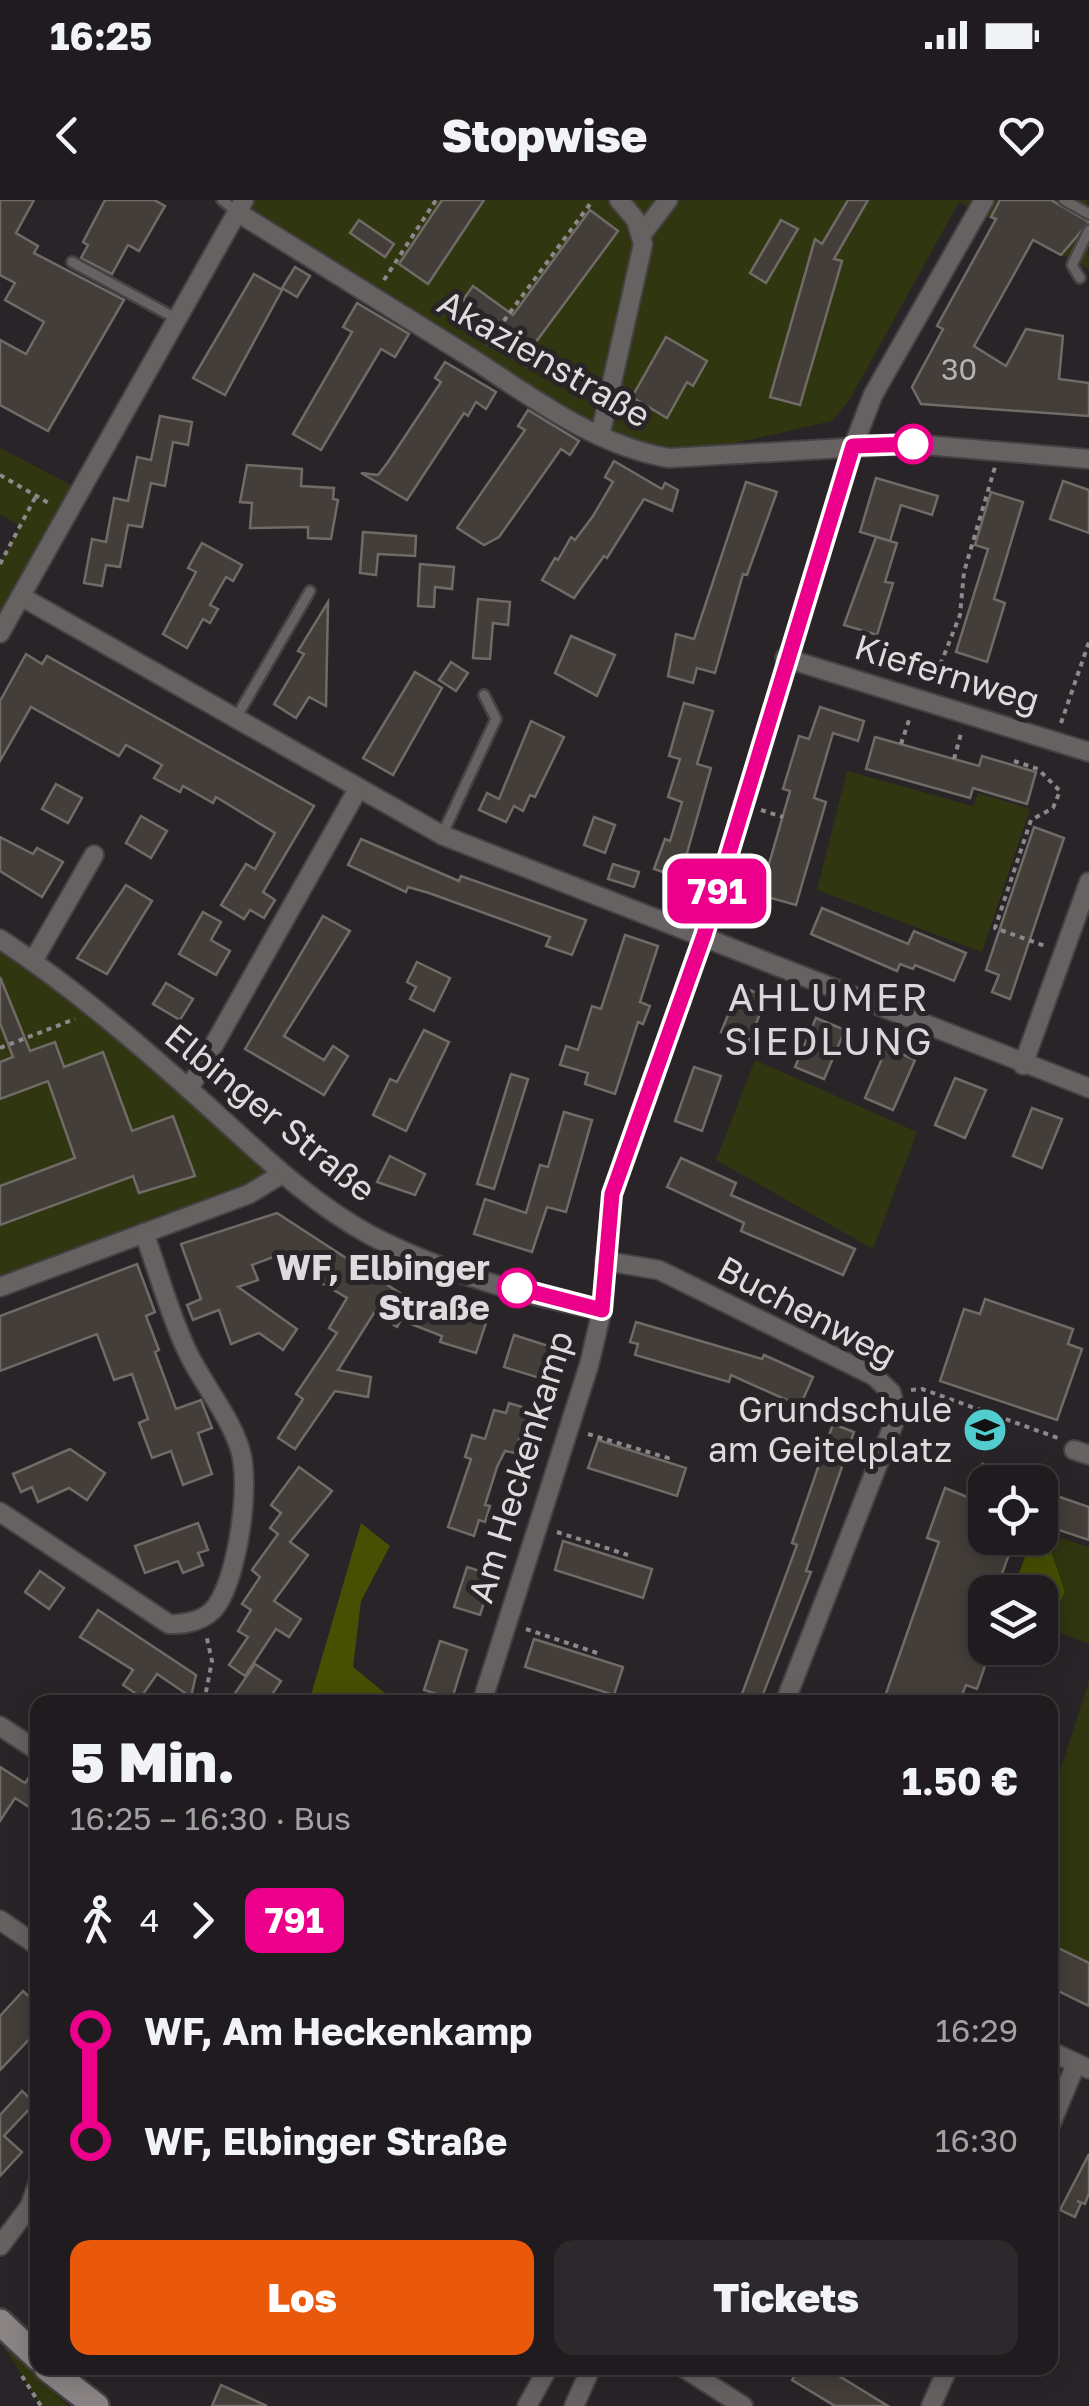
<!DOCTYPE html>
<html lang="de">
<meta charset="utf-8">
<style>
body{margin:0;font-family:"Golos Text",sans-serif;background:#2c282b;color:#f1f3f6;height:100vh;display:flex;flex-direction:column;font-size:38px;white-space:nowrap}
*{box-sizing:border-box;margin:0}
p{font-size:32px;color:#a1a1a4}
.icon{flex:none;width:55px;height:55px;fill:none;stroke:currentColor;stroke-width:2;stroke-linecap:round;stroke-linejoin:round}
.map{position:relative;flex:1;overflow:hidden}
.sheet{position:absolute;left:30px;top:1495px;width:1028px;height:680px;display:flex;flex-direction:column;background:#1f1b1e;border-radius:20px;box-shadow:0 5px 25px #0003,0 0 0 2px #3c393c}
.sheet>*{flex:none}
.badge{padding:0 20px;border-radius:15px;font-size:35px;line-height:65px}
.tools{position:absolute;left:968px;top:1265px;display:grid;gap:20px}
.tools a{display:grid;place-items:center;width:90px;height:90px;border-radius:20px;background:#1f1b1e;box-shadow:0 5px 25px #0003,0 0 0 2px #3c393c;font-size:50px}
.map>.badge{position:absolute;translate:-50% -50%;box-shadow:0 0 0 5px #fff}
.legs{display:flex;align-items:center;gap:15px;height:110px;padding:0 40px;font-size:32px}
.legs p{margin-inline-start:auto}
.overview{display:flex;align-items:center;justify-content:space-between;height:170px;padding:0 40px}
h1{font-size:55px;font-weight:800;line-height:75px}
.action{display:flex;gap:20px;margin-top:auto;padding:20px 40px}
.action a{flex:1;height:115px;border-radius:20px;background:#ea580c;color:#fff;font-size:40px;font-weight:800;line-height:115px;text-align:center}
.action a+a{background:#2c282b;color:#f1f3f6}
ul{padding:0 40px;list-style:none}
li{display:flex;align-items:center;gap:35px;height:110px;font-size:38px}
li i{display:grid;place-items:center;width:15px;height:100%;margin:0 12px;background:currentColor}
li i::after{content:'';width:25px;height:25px;margin:-12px;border:8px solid;border-radius:50%;background:#1f1b1e}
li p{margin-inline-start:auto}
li:first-child i{background:linear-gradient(#0000 50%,currentColor 0)}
li:last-child i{background:linear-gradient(currentColor 50%,#0000 0)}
.status{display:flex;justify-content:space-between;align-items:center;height:70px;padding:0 50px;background:#1f1b1e;direction:ltr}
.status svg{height:28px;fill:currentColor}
header{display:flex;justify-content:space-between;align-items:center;height:130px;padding:0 40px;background:#1f1b1e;font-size:45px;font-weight:800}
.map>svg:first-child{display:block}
.green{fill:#30360f}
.forest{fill:#465003}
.building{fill:#443e3a;stroke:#716b67;stroke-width:2.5}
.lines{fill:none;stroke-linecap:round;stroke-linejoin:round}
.lane-casing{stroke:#464145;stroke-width:14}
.street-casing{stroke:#464145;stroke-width:22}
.secondary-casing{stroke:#464145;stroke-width:30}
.path{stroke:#8c888b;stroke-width:4;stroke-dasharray:5 5;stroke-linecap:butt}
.lane{stroke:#666262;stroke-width:9}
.street{stroke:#666262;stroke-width:18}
.secondary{stroke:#8a8584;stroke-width:25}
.line-1-casing{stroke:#fff;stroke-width:22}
.line-1{stroke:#ec008b;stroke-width:15}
.stop-1-dot{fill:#fff;stroke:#ec008b;stroke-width:5}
.labels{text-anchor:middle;stroke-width:10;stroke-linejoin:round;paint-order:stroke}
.number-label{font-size:30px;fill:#b8b4b5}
.street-label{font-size:35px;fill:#dedbde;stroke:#292428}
.stop-label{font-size:35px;font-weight:bold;fill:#dedbde;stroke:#292428;text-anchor:end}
.poi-label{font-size:35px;fill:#dedbde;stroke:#292428;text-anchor:end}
.neighbourhood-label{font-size:38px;letter-spacing:2.5px;fill:#dcd6dc;stroke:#292428}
</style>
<div class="status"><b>16:25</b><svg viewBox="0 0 49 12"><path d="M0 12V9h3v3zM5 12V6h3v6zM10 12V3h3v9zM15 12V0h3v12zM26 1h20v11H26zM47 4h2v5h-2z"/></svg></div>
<header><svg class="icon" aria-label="back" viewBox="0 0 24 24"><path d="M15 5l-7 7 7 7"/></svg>Stopwise<svg class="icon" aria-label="heart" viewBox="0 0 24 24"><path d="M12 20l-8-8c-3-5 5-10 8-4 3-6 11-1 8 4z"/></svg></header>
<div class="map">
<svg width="1089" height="2206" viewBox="0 0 1089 2206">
<rect width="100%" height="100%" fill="#292428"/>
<g class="green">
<path d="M244,0H1087L1089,69L959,2L849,201L832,221L669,258L621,246L237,12Z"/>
<path d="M0,248L81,290L0,430V364L20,326L0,314Z"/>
<path d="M847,571L973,606L978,593L1030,609L982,752L817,690Z"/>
<path d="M0,744L94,816L267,973L237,995L0,1087Z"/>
<path d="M755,860L917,932L873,1049L716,960Z"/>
<path d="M1040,1331L1089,1347V1444L1046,1427L1065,1392L1034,1338H1040Z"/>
<path d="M1089,1481V1763L1050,1744V1602Z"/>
<path d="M0,2140L68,2206H41Z"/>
</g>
<g class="forest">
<path d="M361,1323L390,1346L361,1401L353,1467L396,1502H309Z"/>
<path d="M1032,1338L1049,1346L1065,1392L1046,1427L1040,1425V1392H1012Z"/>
</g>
<g class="building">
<path d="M0,0H34L16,33L38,46L34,53L124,100L48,231L0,205V140L26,154L44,122L5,100L15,83L0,75Z"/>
<path d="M105,0H154L165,6L139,51L128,45L112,74L81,58L88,45L83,42Z"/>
<path d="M442,0H484L428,84L399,64Z"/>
<path d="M848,0H868L834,59L842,61L800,205L770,197L815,39L822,44Z"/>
<path d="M1000,0H1051L1089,22L1061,55L1033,40L974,146L1006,166L1026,129L1063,136L1059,179L1089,183V216L921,204L912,187L943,129L937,126L996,19L991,17Z"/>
<path d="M590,10L618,31L530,150L463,100L473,86L513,115Z"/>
<path d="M359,20L394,44L385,57L350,33Z"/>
<path d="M781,20L798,29L766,83L750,73Z"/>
<path d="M295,67L310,76L297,97L282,88Z"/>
<path d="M254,74L282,90L225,195L193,178Z"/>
<path d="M357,103L409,134L395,157L381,149L321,250L293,234L352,132L343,127Z"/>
<path d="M666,137L707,161L693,186L687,182L667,218L632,197Z"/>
<path d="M445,162L496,192L486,209L476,202L468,216L464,213L407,300L361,273L378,275L388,262L441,182L435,178Z"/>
<path d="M528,210L579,241L570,255L561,249L499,337L484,345L457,328L525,230L518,226Z"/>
<path d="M160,216L192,222L188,245L173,242L165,286L151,283L142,327L128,325L120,367L106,365L102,386L84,383L92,339L106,342L114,298L128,301L137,257L151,260Z"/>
<path d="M614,261L662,289L665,283L678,290L672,311L644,299L607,358L604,356L574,398L542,380L555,358L558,360L571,337L575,340L593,316L613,282L605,277Z"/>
<path d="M247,265L302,269L301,286L334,288L333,299L338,300L331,339L308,338V327L250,328L252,303L240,302Z"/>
<path d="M876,278L938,296L932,315L901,305L890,341L860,332Z"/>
<path d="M1063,281L1089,290V333L1050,319Z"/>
<path d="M746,282L777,292L747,375L743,374L715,473L697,468L693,483L668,476L676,434L694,439Z"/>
<path d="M991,292L1023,302L994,399L1005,403L987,462L956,452L988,349L975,345Z"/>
<path d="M363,332L416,336L415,356L378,354L376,375L360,373Z"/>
<path d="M876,337L897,343L885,382L893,383L877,435L844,425Z"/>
<path d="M202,343L242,365L233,381L226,377L210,405L218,409L210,423L203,419L187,448L163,434L196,372L188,368Z"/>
<path d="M420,364L454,367L452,389L435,387L434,407L418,406Z"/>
<path d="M478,399L510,402L508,425L493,423L490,459L473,458Z"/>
<path d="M328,402L326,506L309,497L296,518L274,504L304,454L298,451Z"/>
<path d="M571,436L615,455L597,496L555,473Z"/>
<path d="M26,454L42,464L47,456L314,606L263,692L275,700L264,718L250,710L244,719L221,705L246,664L255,669L275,633L216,597L213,603L183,586L180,592L154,578L162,565L126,545L119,556L31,507L0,561V501Z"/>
<path d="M451,462L468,473L456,491L439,480Z"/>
<path d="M415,472L442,488L393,575L363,558Z"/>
<path d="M684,503L713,511L697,564L711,568L680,678L654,669L665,639L670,641L682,602L668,597L680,559L669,556Z"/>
<path d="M820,507L864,521L858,541L833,533L814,598L826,602L796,705L760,695L790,591L783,589L799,536L809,539Z"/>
<path d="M531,521L564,537L535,597L530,595L523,611L514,606L506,622L479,610L487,593L499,599Z"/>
<path d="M875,537L979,566L982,556L1036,572L1027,604L973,588L970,598L866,569Z"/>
<path d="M56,584L82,598L68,623L42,609Z"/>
<path d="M141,616L167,631L151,658L126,643Z"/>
<path d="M594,617L615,625L605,653L584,645Z"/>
<path d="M1034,627L1064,638L1010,799L992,792L999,775L986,770Z"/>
<path d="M0,637L33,654L37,648L63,662L42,697L0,671Z"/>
<path d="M361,639L459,681L461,676L586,720L572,755L546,746L550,737L429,693L408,687L406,692L348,665Z"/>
<path d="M613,664L639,672L634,687L608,679Z"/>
<path d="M126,685L152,701L107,774L77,758Z"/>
<path d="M822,708L908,744L914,731L966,753L954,781L915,765L913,769L900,764L897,771L811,734Z"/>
<path d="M203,712L221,722L211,740L230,751L216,775L179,754Z"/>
<path d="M323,716L350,731L284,836L324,860L333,846L348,856L324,895L245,849Z"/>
<path d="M625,735L658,746L640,802L650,806L643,824L638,822L615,894L585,884L588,873L560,865L566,846L578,850L592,806L601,809Z"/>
<path d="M417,762L450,778L434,811L410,799L416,787L407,782Z"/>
<path d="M0,777L30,851L55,842L64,867L103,852L132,931L173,916L195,976L139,993L133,976L0,1025V986L75,958L48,881L0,899V862L13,857L0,823Z"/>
<path d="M166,783L193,799L180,820L153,804Z"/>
<path d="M740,786L767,797L748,843L721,832Z"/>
<path d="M816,818L845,830L824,879L795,867Z"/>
<path d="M424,830L449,842L406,931L373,915L390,879L397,882Z"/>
<path d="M887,847L915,860L893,910L865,898Z"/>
<path d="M694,867L721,876L702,931L675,921Z"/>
<path d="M511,874L528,879L494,989L477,984Z"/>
<path d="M955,878L986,890L965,938L935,925Z"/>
<path d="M1032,908L1062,919L1042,968L1013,956Z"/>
<path d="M564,912L592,920L566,1012L547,1007L532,1052L474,1034L485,999L526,1013L540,965L548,967Z"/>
<path d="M390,956L425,974L415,995L377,982Z"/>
<path d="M681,958L736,983L731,995L855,1049L843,1075L741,1031L744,1023L667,987Z"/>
<path d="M277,1013L423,1108L486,1123L476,1153L440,1142L442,1136L401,1120L397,1127L374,1113L338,1170L371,1177L368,1197L335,1191L295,1249L278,1238L303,1199L296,1194L337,1133L329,1128L347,1098L276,1056L252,1065L258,1080L238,1087L297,1129L283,1150L259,1133L231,1144L219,1110L193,1120L187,1105L201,1099L181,1044Z"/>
<path d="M137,1064L155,1112L146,1116L159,1150L155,1152L176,1209L201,1200L212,1228L198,1233L212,1274L183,1285L171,1251L152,1258L139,1223L148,1219L132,1174L114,1180L97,1134L0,1171V1116Z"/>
<path d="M985,1099L1073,1129L1068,1144L1082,1149L1057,1220L940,1181L964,1109L980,1114Z"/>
<path d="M636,1122L762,1159L764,1155L813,1177L800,1206L731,1175L729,1182L635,1155L638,1144L630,1142Z"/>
<path d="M514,1135L555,1148L546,1180L504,1167Z"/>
<path d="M509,1203L529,1209L515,1253L505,1251L497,1267L485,1305L490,1306L485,1322L479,1320L474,1336L448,1327L471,1259L465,1257L472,1235L485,1239L494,1210L506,1213Z"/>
<path d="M833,1224L854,1232L806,1371L811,1372L760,1502H739L797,1345L792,1343Z"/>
<path d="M598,1240L686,1268L677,1296L588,1268Z"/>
<path d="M70,1249L105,1273L87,1300L69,1288L38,1302L32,1287L21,1292L13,1274Z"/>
<path d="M983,1263L985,1338H1015L999,1382L985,1378V1466L977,1489L966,1485L959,1502H883L939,1342L927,1338L945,1288L970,1298Z"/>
<path d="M299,1267L332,1291L290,1342L308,1355L274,1401L301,1419L289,1437L276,1429L245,1476L229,1465L248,1437L238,1431L251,1410L242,1404L260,1377L252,1370L278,1334L270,1328L281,1313L271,1305Z"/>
<path d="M1054,1295L1089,1307V1340L1044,1325Z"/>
<path d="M198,1323L208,1350L198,1353L203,1365L183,1373L178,1361L145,1373L135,1346Z"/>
<path d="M563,1341L652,1369L643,1398L555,1370Z"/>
<path d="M467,1367L493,1375L480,1415L454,1407Z"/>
<path d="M40,1371L64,1388L49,1409L25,1392Z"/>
<path d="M98,1410L196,1475L191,1497L157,1474L141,1497L123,1485L133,1470L80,1437Z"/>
<path d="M534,1439L623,1467L614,1495L525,1467Z"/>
<path d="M440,1441L467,1450L452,1499L424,1490Z"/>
<path d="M255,1464L281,1481L267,1502H229Z"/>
<path d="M38,1564V1613L15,1598L0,1621V1567L25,1583Z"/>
<path d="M1050,1744L1089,1763V1806L1050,1787Z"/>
<path d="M23,1791L38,1805V1830L0,1870V1816Z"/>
<path d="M22,1891L35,1903L4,1936L22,1952L0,1976V1915Z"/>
<path d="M1089,1954V1993L1085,2004L1077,2001L1081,2003L1075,2017L1060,2010Z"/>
<path d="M800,2168H826L888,2206H835L792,2180Z"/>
<path d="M221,2185L267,2206H212Z"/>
</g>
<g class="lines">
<defs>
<g id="lane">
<path d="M222,0L237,12"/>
<path d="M1064,0L1089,14"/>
<path d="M72,62L177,119"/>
<path d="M1080,78L1072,65L1089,30"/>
<path d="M237,516L310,391"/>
<path d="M442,635L496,519L484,495"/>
</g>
<g id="street">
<path d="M237,12C313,60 389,107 465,154C528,194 594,246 669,258L913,244L1089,259"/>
<path d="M642,34L668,0"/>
<path d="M600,236L643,44L636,20L619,0"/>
<path d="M22,397L442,635L1089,888"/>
<path d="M0,433L244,0"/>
<path d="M785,458L1089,552"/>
<path d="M0,739C67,783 131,837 191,891C248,941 302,998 370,1035C439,1071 525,1096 602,1110"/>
<path d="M33,761L94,655"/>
<path d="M1023,865L1089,682"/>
<path d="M189,889L358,589"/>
<path d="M605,1061L659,1070L874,1176L891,1192L897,1215L785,1502"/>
<path d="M0,1087L249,994L282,974"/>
<path d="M1074,1250L1089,1255"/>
<path d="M0,1312L169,1424C186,1425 207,1420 217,1405C238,1374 251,1284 240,1249C229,1215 205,1187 189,1155C170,1117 159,1073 144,1033"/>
<path d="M482,1502L589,1165L602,1110L612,995L704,735L853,247L873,195L984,0"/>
<path d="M0,1526L38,1551"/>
<path d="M0,1720L38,1746"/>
<path d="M1050,1851L1089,1869"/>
<path d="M1050,1926L1076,1864"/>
<path d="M0,2046L30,2006L38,1983"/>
<path d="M684,2168L743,2206"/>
<path d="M527,2206L548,2168"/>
<path d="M574,2206L591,2168"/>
<path d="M931,2206L948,2168"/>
</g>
<g id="secondary">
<path d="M0,2122L38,2158"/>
<path d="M47,2168L96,2206"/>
</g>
</defs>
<use href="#lane" class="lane-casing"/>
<use href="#street" class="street-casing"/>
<use href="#secondary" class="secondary-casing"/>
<g class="path">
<path d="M384,80L436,0"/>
<path d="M486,145L593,0"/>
<path d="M0,275L52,305"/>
<path d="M0,364L36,296"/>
<path d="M933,483L960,415L964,372L995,267"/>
<path d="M1061,523L1089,442"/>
<path d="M901,544L910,517"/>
<path d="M954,559L962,530"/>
<path d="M1014,561L1038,569L1060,591L1053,608L1031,620L995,728L1045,746"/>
<path d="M761,610L783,617"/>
<path d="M743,661L767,669"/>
<path d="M0,848L75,819"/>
<path d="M911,1190L922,1189L1058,1238"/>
<path d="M588,1234L668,1258L666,1262"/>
<path d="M557,1332L628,1355"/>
<path d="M526,1429L600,1454"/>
<path d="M204,1502L212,1461L206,1434"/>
<path d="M22,2176L41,2206"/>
</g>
<use href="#lane" class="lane"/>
<use href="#street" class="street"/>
<use href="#secondary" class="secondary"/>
</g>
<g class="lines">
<defs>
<path id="line-1" d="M517,1088L602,1110L612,994L704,735L853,246L913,244"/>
</defs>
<use href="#line-1" class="line-1-casing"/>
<use href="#line-1" class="line-1"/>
</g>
<defs>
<symbol id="school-disc" viewBox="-11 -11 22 22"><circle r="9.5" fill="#52cdcf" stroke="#292428"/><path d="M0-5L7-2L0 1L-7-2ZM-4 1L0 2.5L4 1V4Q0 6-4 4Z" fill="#111"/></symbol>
</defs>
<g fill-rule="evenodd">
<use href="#school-disc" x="960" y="1205" width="50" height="50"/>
</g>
<g class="stop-1-dot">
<circle cx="913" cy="244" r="18"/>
<circle cx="517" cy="1088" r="18"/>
</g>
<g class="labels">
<g class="number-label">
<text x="959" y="180">30</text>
</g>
<g class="street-label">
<text transform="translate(544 159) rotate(30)" y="12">Akazienstraße</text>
<text transform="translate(947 474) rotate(17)" y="12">Kiefernweg</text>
<text transform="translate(270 913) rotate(39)" y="12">Elbinger Straße</text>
<text transform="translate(807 1112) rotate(28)" y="12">Buchenweg</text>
<text transform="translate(521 1267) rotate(-73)" y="12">Am Heckenkamp</text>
</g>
<g class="stop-label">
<text x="490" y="1080">WF, Elbinger<tspan x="490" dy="40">Straße</tspan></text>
</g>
<g class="poi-label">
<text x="952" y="1222">Grundschule<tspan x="952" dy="40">am Geitelplatz</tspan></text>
</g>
<g class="neighbourhood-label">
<text x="829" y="811">AHLUMER<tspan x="829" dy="44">SIEDLUNG</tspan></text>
</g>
</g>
</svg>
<div class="tools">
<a><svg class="icon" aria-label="locate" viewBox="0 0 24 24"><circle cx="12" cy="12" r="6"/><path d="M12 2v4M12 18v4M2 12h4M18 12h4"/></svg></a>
<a><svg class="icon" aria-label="layers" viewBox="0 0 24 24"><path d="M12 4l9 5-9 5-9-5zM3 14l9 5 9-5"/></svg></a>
</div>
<b class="badge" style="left:717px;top:691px;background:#ec008b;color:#fff">791</b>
<section class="sheet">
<div class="overview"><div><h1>5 Min.</h1><p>16:25 – 16:30 · Bus</p></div><b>1.50 €</b></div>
<div class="legs"><svg class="icon" aria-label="walk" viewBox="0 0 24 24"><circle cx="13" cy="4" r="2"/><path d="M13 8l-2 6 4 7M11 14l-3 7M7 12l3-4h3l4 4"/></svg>4<svg class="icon" aria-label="forward" viewBox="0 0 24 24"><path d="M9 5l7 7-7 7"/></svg><b class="badge" style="background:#ec008b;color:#fff">791</b></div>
<ul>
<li><i style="color:#ec008b"></i><b>WF, Am Heckenkamp</b><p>16:29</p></li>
<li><i style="color:#ec008b"></i><b>WF, Elbinger Straße</b><p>16:30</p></li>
</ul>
<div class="action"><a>Los</a><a>Tickets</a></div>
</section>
</div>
